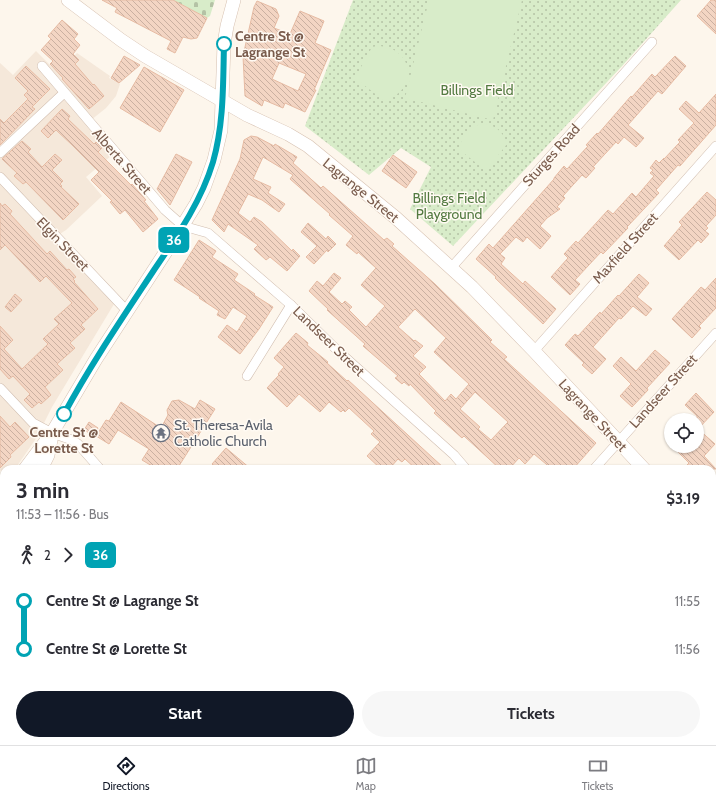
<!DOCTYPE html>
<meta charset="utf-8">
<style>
body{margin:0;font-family:Cabin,sans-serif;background:#f7f7f7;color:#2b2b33;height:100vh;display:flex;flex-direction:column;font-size:15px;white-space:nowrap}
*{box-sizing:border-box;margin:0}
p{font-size:13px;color:#7c7c81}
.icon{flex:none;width:22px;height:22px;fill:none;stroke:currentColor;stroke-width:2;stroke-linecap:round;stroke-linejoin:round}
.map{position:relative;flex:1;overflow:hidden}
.panel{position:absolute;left:0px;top:465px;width:716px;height:280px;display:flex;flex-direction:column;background:#fff;border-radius:12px 12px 0 0;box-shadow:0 1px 3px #0004}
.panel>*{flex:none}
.badge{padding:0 8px;border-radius:6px;font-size:14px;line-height:26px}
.fabs{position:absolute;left:664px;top:413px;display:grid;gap:8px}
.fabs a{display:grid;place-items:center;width:40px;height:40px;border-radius:50%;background:#fff;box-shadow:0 1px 3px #0004;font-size:20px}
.map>.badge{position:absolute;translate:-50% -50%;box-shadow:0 0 0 2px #fff}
.legs{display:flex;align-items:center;gap:6px;height:44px;padding:0 16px;font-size:13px}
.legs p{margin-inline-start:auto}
.summary{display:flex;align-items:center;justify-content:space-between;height:68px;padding:0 16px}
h1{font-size:22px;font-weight:700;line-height:30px}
.cta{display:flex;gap:8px;margin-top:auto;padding:8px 16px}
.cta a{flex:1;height:46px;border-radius:24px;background:#111827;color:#fff;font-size:16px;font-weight:700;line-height:46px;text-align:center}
.cta a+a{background:#f7f7f7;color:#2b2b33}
ul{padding:0 16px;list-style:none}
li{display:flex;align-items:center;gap:14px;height:48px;font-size:15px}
li i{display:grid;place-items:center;width:6px;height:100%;margin:0 5px;background:currentColor}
li i::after{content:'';width:10px;height:10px;margin:-5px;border:3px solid;border-radius:50%;background:#fff}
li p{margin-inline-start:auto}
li:first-child i{background:linear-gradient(#0000 50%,currentColor 0)}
li:last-child i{background:linear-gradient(currentColor 50%,#0000 0)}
.menu{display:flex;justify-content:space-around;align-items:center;height:56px;border-top:1px solid #e1e1e2;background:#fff;font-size:11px;color:#7c7c81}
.menu a{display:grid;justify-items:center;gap:2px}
.menu .selected{color:#111827}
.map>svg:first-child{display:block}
.residential{fill:#f5e8da}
.education{fill:#f3e8fa}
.grass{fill:url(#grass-dots)}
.cemetery{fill:url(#cemetery-stones)}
.garden{fill:#d8ecc9}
.building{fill:url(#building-back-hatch);stroke:#e6bba3;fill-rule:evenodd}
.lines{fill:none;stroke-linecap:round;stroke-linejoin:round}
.street-casing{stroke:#d1beb0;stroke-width:10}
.secondary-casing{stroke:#d6c0b0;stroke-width:14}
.street{stroke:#fff;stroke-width:9}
.secondary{stroke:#fff;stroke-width:13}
.line-1-casing{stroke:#fff;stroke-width:9}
.line-1{stroke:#00a3b4;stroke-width:6}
.stop-1-dot{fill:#fff;stroke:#00a3b4;stroke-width:2}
.labels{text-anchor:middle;stroke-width:3;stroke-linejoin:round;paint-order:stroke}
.stop-label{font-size:14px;font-weight:bold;fill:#7a5c4d;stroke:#fffaf3;text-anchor:start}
.park-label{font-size:14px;fill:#537a41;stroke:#fffaf3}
.street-label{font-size:14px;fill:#7a5c4d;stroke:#fffaf3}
.worship-label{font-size:14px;fill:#5b616d;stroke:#fffaf3;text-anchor:start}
</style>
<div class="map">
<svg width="716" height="745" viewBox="0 0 716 745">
<defs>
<pattern id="grass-dots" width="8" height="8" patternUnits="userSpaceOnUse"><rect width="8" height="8" fill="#d8ecc9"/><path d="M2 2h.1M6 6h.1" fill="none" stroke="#b4c2a5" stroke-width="1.8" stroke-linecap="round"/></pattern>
<pattern id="cemetery-stones" width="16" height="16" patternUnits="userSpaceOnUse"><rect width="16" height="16" fill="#d8ecc9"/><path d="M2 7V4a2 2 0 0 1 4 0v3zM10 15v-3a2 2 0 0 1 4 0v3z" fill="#b4c2a5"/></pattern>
<pattern id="building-back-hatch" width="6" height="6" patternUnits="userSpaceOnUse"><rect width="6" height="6" fill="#f3d5c3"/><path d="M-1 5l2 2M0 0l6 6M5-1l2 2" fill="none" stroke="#cab0a1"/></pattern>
</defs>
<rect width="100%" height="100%" fill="#fdf6ec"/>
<path class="residential" d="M36,51L58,73L77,53L110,76L109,78L120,84L116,96L106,108L86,124L112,155L86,177L102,196L66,230L52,239L114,304L52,407L37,437L15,469H4V473L0,470V63L13,75Z"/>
<path class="education" d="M4,573V741H365L370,745H0V581Z"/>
<path class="grass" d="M353,0H681L623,65L453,246L410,209L431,167L401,148L369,175L305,126Z"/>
<path class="cemetery" d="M173,0H215L210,16L207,18Z"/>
<g class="garden">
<path d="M429,0H522L493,120L405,98Z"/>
<path d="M378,46C415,47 419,93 383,100L355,78L372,47Z"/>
<path d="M483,124C495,125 503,131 507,144L486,171L460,150C460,136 468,126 483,124Z"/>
<path d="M4,619V673L0,671V627Z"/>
</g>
<g class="building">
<path d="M102,0H173L207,18L197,38L191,39L183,37L175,53L167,49L171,41L115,12L117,8Z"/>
<path d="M711,0H716V34L697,16Z"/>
<path d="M257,1L276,9L279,16L274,28L290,34L300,11L324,21L315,43L331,50L314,90H316L305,112L285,103L283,108L264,100L262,106L245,96L243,56L254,7ZM279,63L306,74L298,91L272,79Z"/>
<path d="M62,20L78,34L74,39L80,45L73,54L79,60L75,64L93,85L94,84L104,96L89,109L62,79L63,78L50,64L53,61L41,50L51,39L48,36Z"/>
<path d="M124,56L140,65L119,83L111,78Z"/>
<path d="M675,56L686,66L662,94L658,91L628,125L644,138L636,147L624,137L618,144L616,142L593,167L595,168L586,178L582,175L563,196L565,198L557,207L560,209L547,218L540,226L551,236L540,249L527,237L523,242L516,237L500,254L505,258L501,264L523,284L525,281L556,309L543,324L495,278L496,277L476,259L489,244L493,248L554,179V178L564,166L567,169L588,146L586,145L597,133L598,134L631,96L632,97L652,74L655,77Z"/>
<path d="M26,66L50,89L32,107L35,109L0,145V119L4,123L28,99L24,95L28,91L15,78Z"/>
<path d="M144,67L184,90L160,132L120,108Z"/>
<path d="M716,94V125L680,166L678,165L656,190L659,193L627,227L628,228L603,254L601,252L575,280L580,284L570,295L551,277L568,258L564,254L576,241L578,243L608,210L613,214L632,193L636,197L654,176L650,173L653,170L650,168L656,160L659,163L664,158V159L680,142L678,140L694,123L679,109L686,101L699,113Z"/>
<path d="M62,109L70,116L68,119L94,144L96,142L102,148L98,152L131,185L132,184L146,200L144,201L158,219L143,232L125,210L120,214L110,202L112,201L91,180L99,172L71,144L56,130L48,138L41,131Z"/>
<path d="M251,136L257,137L274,146L275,144L297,157L293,163L321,188L323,186L384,240L387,238L394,244L392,246L435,284L492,340L490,342L507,357L504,359L596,443L573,469H552L534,454L525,464L519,458L509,469H500L464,436L462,438L434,413L436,411L410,384L409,386L404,382L402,384L395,378L398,376L363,346L365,344L327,310L328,309L309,291L317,281L323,286L334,273L341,278L329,292L342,304L345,301L352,307L349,310L366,327L385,306L361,285L376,268L358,252L357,254L346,245L353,236L329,215L330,214L290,179L293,175L263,157L253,179L271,187L268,193L285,204L279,212L262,200L248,194L238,213L250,222L254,217L262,222L292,251L293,249L300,256L287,271L270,257L266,260L254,249L258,245L228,224L224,232L212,220L240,159L244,140ZM415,309L446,338L434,352L469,384L456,399L451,394L445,401L419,374L426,367L413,356L423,346L415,340L414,341L398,327ZM475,392L508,422L491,440L478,429L480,427L460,409Z"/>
<path d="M22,141L31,149L28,152L42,167L55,154L62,160L52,170L63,181L60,184L62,186L61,187L79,204L63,220L26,182L23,184L14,176L17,173L2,159Z"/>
<path d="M176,154L192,162L170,205L157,189Z"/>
<path d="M393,155L417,172L406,188L382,171Z"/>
<path d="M707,192L716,200V215L706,226L708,228L705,231L709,234L701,243L698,240L679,260L664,246L682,225L679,222Z"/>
<path d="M0,203L2,206L5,204L12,211L10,214L47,254L50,251L67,270L69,269L76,277L73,279L75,281L74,282L98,309L81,325L85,329L70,343L75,348L57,364L63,370L45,387L51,395L41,404L39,402L32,408L24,400L30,394L13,376L9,379L0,369V326L13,340L4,349L22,369L48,344L43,339L59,324L54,319L72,303L46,276L40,282L7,247L5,245L0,250Z"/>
<path d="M308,223L326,239L328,236L336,244L328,252L327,250L314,264L306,257L317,246L301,232Z"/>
<path d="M199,240L216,251L212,257L238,274L234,280L255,294L254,295L273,307L259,329L240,354L218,337L227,325L237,332L247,316L233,307L225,319L217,315L219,311L199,298L200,297L174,280Z"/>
<path d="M639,274L649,283L637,297L652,309L646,316L633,306L621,319L619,318L593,347L606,359L592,374L582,365L584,363L565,345L575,334L578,336L600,312L601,314L618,295L619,296Z"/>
<path d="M716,278V308L699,326L701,328L692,338L672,319L701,287L705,290Z"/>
<path d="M15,294L22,300L11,312L5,307Z"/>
<path d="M296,333L308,343L307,345L328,362L327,363L347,381L348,380L445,469H416L405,459L402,462L398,459L389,469H381L367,456L380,442L371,434L374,431L349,408L345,412L343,410L341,412L329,402L320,412L299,394L287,407L267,388L279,375L278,374L284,367L274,358Z"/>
<path d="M655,350L670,363L647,388L648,390L632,407L620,396L631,384L613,366L621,357L636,371Z"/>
<path d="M696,393L714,412L698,429L715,444L704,456L716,469H683L689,463L672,446H697V416L685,405Z"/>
<path d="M179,400L195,409L200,400L215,409L177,469H157L142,460L149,449L118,430L109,444L96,436L106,420L109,421L121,402L161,428L168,415L167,410L172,401Z"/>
<path d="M0,416L10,427L15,422L29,437L10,455L11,457L0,468Z"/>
<path d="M89,422L98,428L94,436L84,430Z"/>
<path d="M226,448L251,469H218L212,464Z"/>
</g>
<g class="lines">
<defs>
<g id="street">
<path d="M42,66L165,210L183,226L208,233L291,305L337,350L454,455L466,469"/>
<path d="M0,153L64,93"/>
<path d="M0,177L127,311"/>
<path d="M451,268L652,42"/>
<path d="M534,351L716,146"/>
<path d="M247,376L291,305"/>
<path d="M0,388L33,423L52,433L72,440L78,444L100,469"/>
<path d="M594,469L716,333"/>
<path d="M712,507L716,502"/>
<path d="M380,741L386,745"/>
<path d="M489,745L494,741"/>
<path d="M655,745L658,741"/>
</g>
<g id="secondary">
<path d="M68,0L121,40L145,56L247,115L288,134L308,146L396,218L472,287L534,351L644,469"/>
<path d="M25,469L52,433L96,359L178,233L196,204L204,188L214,160L221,130L224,44L227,26L234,0"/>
<path d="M41,469L48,455L52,435"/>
<path d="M0,500L4,496"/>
<path d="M0,528L4,524"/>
<path d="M0,543L4,536"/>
<path d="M712,552L716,557"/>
</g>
</defs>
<use href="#street" class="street-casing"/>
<use href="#secondary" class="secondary-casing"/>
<use href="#street" class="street"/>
<use href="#secondary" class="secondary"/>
</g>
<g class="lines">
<defs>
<path id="line-1" d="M64,414C91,364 123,317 154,270C177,236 201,202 213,162C224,123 223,84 224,44"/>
</defs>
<use href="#line-1" class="line-1-casing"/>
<use href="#line-1" class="line-1"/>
</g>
<defs>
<symbol id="temple-ring" viewBox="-11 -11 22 22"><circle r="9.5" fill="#fffaf3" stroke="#6b7280" stroke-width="1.5"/><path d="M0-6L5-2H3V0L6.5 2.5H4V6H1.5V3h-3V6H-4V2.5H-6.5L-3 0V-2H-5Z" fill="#6b7280"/></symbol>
</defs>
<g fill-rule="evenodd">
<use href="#temple-ring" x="151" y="423" width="20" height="20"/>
</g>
<g class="stop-1-dot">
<circle cx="224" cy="44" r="7"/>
<circle cx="64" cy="414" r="7"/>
</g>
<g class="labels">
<g class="stop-label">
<text x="235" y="41">Centre St @<tspan x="235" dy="16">Lagrange St</tspan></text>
<text x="64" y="437" text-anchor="middle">Centre St @<tspan x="64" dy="16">Lorette St</tspan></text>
</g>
<g class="park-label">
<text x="477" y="95">Billings Field</text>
<text x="449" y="203">Billings Field<tspan x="449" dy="16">Playground</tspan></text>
</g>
<g class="street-label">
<text transform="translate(551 155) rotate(-48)" y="5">Sturges Road</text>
<text transform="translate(122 161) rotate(49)" y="5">Alberta Street</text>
<text transform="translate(361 190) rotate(39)" y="5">Lagrange Street</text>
<text transform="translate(63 244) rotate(46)" y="5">Elgin Street</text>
<text transform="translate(625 248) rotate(-48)" y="5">Maxfield Street</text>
<text transform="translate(329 341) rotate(44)" y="5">Landseer Street</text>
<text transform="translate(663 391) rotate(-48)" y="5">Landseer Street</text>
<text transform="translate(593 415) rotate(47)" y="5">Lagrange Street</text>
</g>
<g class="worship-label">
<text x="174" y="430">St. Theresa-Avila<tspan x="174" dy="16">Catholic Church</tspan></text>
</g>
</g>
</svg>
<div class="fabs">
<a><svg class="icon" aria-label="locate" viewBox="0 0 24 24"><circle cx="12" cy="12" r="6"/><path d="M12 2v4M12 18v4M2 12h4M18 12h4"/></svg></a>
</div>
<b class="badge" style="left:174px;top:240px;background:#00a3b4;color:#fff">36</b>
<section class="panel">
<div class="summary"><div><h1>3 min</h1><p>11:53 – 11:56 · Bus</p></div><b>$3.19</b></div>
<div class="legs"><svg class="icon" aria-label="walk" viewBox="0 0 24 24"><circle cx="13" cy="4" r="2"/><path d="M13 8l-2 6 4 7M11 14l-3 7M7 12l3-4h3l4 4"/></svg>2<svg class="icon" aria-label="forward" viewBox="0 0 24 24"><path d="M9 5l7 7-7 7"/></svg><b class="badge" style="background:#00a3b4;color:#fff">36</b></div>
<ul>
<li><i style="color:#00a3b4"></i><b>Centre St @ Lagrange St</b><p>11:55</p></li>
<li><i style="color:#00a3b4"></i><b>Centre St @ Lorette St</b><p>11:56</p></li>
</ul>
<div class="cta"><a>Start</a><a>Tickets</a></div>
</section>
</div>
<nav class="menu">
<a class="selected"><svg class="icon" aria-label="directions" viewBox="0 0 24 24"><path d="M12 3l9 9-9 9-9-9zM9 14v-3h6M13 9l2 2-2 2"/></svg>Directions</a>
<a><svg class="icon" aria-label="map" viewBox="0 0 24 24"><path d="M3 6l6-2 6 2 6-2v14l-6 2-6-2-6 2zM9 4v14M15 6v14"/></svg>Map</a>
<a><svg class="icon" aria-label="tickets" viewBox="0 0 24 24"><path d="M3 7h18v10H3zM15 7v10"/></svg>Tickets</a>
</nav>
